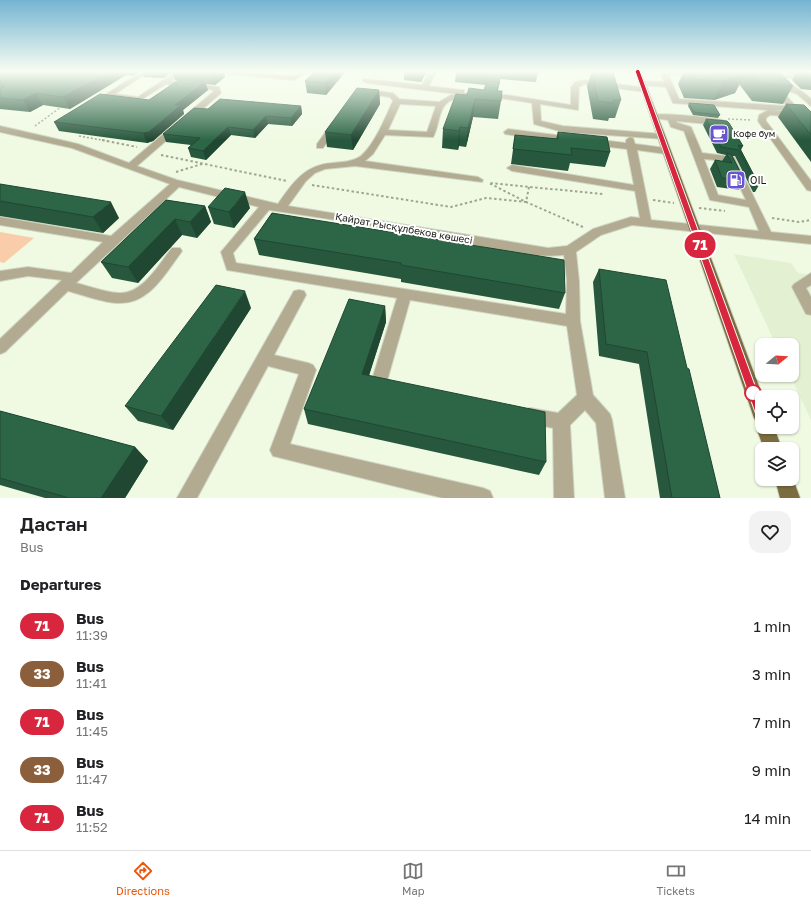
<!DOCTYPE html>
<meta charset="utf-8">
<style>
body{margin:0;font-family:"Golos Text",sans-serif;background:#f2f2f2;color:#202124;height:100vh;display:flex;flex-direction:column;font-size:15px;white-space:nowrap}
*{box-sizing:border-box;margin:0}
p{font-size:13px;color:#757577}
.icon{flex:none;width:22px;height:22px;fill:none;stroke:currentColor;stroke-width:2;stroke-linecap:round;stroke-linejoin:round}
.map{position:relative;height:498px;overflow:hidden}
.sheet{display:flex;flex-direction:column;background:#fff;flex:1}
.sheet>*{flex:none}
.badge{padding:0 8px;border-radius:13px;font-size:14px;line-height:26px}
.needle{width:26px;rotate:72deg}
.tools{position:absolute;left:755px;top:338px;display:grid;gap:8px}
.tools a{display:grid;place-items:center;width:44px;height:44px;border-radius:8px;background:#fff;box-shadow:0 1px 3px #0004;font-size:20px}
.map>.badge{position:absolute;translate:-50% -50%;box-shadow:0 0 0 2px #fff}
h2{padding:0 20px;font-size:15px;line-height:36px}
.round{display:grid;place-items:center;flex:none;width:42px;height:42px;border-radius:12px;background:#f2f2f2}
.overview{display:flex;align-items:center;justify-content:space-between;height:68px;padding:0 20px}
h1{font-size:19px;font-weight:600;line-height:30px}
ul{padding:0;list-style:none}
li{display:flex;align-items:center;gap:12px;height:48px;padding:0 20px}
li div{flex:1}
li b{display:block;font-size:15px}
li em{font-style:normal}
li .badge{min-width:44px;font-weight:700;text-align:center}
.dock{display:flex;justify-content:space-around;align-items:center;height:56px;border-top:1px solid #e0e0e0;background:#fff;font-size:11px;color:#757577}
.dock a{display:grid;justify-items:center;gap:2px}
.dock .on{color:#ea580c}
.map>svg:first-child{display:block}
.built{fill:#e4f0d2}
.green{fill:#f9cda9}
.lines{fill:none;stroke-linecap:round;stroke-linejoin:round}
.minor-casing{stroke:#ced6c2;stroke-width:2}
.major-casing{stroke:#ced6c2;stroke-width:2}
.path-far1{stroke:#9ea594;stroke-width:1.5;stroke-dasharray:2 2;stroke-linecap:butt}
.path{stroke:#9ea594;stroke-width:2;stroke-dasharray:2.5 2.5;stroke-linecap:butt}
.minor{fill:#b2ab92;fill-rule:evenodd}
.major{fill:#7b6d3f;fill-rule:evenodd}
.wall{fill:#27583d}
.shaded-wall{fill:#204732}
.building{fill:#2d6647;stroke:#204732}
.line{fill:#d7263d;stroke:#fff}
.stop-dot{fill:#fff;stroke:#d7263d;stroke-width:2}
.labels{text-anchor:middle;stroke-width:4;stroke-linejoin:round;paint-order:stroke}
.far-poi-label{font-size:9px;fill:#191c14;stroke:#fff;text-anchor:start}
.poi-label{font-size:10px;fill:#191c14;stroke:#fff;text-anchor:start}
.street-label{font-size:10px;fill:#191c14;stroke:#fff}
</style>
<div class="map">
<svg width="811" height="498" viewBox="0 0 811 498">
<rect width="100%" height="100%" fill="#f0fae3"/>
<path class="built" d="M734,254L791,263L798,273L811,275V420L790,375H792V345H776Z"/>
<path class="green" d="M0,232L34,238L4,263L0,262Z"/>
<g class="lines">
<defs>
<g id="minor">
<path d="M143,71H150L115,94L138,97L177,71H184L171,81L219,87L221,93L137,166L177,180L278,204C292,184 304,165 332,163C342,162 352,162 361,156C375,144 385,118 393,101L390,97L360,93V89L393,93L399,99L439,102L451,95L457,94L367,83L363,81L364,79L422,85L430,71H436L429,86L461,90H464V93L506,95L571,105V87L575,82L584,80L648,88V92H645L584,84L579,87L578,110L540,104L541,121L563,126L662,134L665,135V139L563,132L534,124L532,103C513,100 462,90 447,103C438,110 439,128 433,137L385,135L373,154L365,161L478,177L483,180L482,182L355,166L325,169L315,173L306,181L288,206L548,248L567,246L593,229L631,217L640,218L635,191L512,171L507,168L512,165L634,185L627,149L593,145L589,142L593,139L626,143V140L630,137L633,138L635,144L666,148L671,151L666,154L637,150L651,220L759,231L749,207L710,200L684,131L671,127L668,120L654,118L650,116C656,111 713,118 723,120V124L720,125L676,121L678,123L691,127L702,153L734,157L771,232L811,236V244L632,225L601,235L576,252L579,281L580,321L593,395L610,414L612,420L625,498H605L596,423L585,410L570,425L574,498H554L553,428L524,422L522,416L524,410L530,408L558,413L577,395L567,326L410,300L387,381L391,382L393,387L391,392C384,395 379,394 372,391L370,386L397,298L227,270L221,252L259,207L179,187L76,283C89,286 104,292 119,293C142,295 159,264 172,248H180L182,251L180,254C165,274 149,304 119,303C104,303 83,295 68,291L5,352L0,354V339L62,280L28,276L0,281V271L28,267L71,273L103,242L0,225V217L111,236L170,184L72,148L0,132V126L78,144L129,163L213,92V90L208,89L166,84L139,101L107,98L103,96ZM400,104L436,106L427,132L388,130ZM704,159L727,161L746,200L718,195ZM269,210C325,218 381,227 438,237C479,245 523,259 564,255L567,281L566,314L236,263L233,253Z"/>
<path d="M210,71C237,71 263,74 290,76C297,76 303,70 310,71L294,80L213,73Z"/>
<path d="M660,71L698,72L697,71H704L708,75L704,77L668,74L679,99L787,106L758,71H764L798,109L794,111L770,110L811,114V118L770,115L766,118V121L811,181V191L807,190L758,121L759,115L768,110L673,103L666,87L642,85L638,83L642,81L664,82Z"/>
<path d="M776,74L811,76V80L785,78C793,88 803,90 811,99V106L797,94L786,90L775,76Z"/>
<path d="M335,122L339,125L323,148H317V144L332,123Z"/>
<path d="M508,129L572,137L576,140L572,143L505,134L504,132Z"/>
<path d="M811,273V285L806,288L811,297V315L806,314L792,287L794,284Z"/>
<path d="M299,290L304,291L306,295L274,355L308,363L313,365L316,370L290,444L483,488L490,491L493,498H443L273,456L270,450L299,374L268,366L197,498H177L294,291Z"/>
</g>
<g id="major">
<path d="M635,71H641L763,397L762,427H774L782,449H764L756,427L758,424L754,418Z"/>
<path d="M792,476L800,498H780L775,479H792Z"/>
</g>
</defs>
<use href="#minor" class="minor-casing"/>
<use href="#major" class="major-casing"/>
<g class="path-far1">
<path d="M728,119L751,120"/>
<path d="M35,126L61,107"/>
<path d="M79,136L107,141"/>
</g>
<g class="path">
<path d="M102,140L137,147"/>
<path d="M161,155L287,181"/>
<path d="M176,172L202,164"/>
<path d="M312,185L451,207L486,198L526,202L489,183L603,194"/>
<path d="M529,187L526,202L583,227"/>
<path d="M653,200L674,203"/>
<path d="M699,208L725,211"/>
<path d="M772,218L799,222L811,220"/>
</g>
<use href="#minor" class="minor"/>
<use href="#major" class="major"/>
</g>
<g class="wall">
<path d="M3,71H141L132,76L126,75L70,109L43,105L30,112L0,109V72Z"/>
<path d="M141,71H223L225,77L215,85L206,84L208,90L183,110L184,114L153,141L147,143L59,131L54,122L149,100L178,80H175L172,72L163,78L144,77Z"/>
<path d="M316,71H346L326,95L307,93L305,81Z"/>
<path d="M404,71H427L421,82L404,80Z"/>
<path d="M457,71H538L536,82L500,79L498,91L501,101L498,119L473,117L466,147L459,146L458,150L442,148L443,129L467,95L484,90L486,85L455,82L456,74Z"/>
<path d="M592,71H602L621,100L615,118H609L608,121L593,119L587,86Z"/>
<path d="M684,71H778L793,86L783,104L752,101L739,84L735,93L714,100L684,98L678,84Z"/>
<path d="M784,71H811V90L801,89L792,80L795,74L786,73Z"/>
<path d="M379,90L380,104L353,150L327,147L325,132Z"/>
<path d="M689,103L720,115L718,118L693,115L688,106Z"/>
<path d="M786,104L811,112V162L778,117Z"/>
<path d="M301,106L302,114L292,126L268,124L255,138L231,135L206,160L191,157L188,148L191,145L166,142L163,134L208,109Z"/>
<path d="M706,119L743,146L741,150L759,185L755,192H753L735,156H732L745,181L739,190L717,187L710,169L715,160L722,161L726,155L717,153L703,125Z"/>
<path d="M558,132L610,152L605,167L570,163L568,171L511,164L515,135L556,139Z"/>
<path d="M0,184L119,218L103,233L0,216Z"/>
<path d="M166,200L205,206L211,222L197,238L182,235L138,283L112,278L101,262Z"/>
<path d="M208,207L250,208L234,228L214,224Z"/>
<path d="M272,213L565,293L559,309L401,282V279L259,255L254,239Z"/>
<path d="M599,269L687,368L720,498H660L639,364L599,356L593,282Z"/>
<path d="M385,306L386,322L369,376L546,462L539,475L308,424L304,409Z"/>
<path d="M251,308L173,430L138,421L125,406Z"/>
<path d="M0,411L135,447L148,461L125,498H45L0,485Z"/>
</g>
<g class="shaded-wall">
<path d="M110,71H124L126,75L70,109L63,97Z"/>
<path d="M130,71H141L132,76Z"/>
<path d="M160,71H172V72L163,78Z"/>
<path d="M215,71H223L225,77L215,85L211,73Z"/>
<path d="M335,71H346L326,95L324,83Z"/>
<path d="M422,71H427L421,82Z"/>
<path d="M745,74L735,93L714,100L723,81Z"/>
<path d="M205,82L208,90L183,110L184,114L153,141L147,143L143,133L175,105Z"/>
<path d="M379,90L380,104L353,150L351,135Z"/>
<path d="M36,93L43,105L30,112L23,100Z"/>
<path d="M475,99L473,117L466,147L468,128Z"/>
<path d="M301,106L302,114L292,126L291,118Z"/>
<path d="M266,116L268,124L255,138L253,130Z"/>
<path d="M228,127L231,135L206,160L203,151Z"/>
<path d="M460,127L459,146L458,150L459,131Z"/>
<path d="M245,192L250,208L234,228L229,212Z"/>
<path d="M111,202L119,218L103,233L93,217Z"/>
<path d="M205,206L211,222L197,238L190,222Z"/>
<path d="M175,219L182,235L138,283L128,267Z"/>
<path d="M245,291L251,308L173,430L161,416Z"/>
<path d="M385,306L386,322L364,390L362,374Z"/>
<path d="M135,447L148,461L125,498H101Z"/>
</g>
<g class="building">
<path d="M3,71H110L63,97L36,93L23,100L0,98V89L4,87L2,83H0V72Z"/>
<path d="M190,71H215L211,73Z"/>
<path d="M316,71H335L324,83L305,81Z"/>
<path d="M457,71H501L499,84V82L488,81L489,77L456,74Z"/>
<path d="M506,71H538V74Z"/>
<path d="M592,71H602L613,72L621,100H613V103L598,101Z"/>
<path d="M689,71H734L745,74L723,81L693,79Z"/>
<path d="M750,71H778L793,86L762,84Z"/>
<path d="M797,71L811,72V80H807Z"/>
<path d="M180,79L205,82L175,105H181L149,132L143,133L54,122L100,94L149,100Z"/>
<path d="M487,81L499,82L497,91H502L501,101L475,99L468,128L460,127L459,131L443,129L456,94L467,95L469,88L484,90Z"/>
<path d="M357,88L379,90L351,135L325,132Z"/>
<path d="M220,99L301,106L291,118L266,116L253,130L228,127L203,151L188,148L200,138L163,134L194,108L208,109Z"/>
<path d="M689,103L714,105L720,115L694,112Z"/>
<path d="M786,104L804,105L811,112V135Z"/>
<path d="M706,119L727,121L729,123L743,146L738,145L759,185H757L739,150L721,147Z"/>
<path d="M558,132L607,137L610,152L571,148L572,155L513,149L515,135L558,139Z"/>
<path d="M726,153L731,154L745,181L722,178L715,160L732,163Z"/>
<path d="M0,184L111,202L93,217L0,201Z"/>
<path d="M225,188L245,192L229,212L208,207Z"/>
<path d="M166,200L205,206L190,222L175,219L128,267L101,262Z"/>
<path d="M272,213L564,260L565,293L401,265V263L254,239Z"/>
<path d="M599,269L666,280L687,368L689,369L720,498H672L647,352L606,344Z"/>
<path d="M216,285L245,291L161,416L125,406Z"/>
<path d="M349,299L385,306L362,374L545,412L546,462L304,409Z"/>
<path d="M0,411L135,447L101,498H69L0,478Z"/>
</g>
<linearGradient id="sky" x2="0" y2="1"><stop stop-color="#74b4d2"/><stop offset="0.51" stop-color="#f8fdf2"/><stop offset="1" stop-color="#f8fdf2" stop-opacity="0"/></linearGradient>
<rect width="811" height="140" fill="url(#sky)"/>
<path class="line" d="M638,69L640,71L767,418L766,422L762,424L758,422L757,418L635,71Z"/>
<defs>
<symbol id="cafe-square" viewBox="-11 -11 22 22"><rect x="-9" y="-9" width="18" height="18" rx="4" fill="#6955cf" stroke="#fff"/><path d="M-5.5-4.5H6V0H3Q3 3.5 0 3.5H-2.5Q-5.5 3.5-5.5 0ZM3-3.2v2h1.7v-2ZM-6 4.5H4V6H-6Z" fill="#fff"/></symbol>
<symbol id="fuel-square" viewBox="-11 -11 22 22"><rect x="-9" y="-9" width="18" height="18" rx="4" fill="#6955cf" stroke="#fff"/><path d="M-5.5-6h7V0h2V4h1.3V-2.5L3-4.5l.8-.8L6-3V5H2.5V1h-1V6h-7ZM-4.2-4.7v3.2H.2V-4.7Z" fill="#fff"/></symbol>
</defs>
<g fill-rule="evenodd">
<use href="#cafe-square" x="708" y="123" width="22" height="22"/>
<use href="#fuel-square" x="725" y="169" width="22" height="22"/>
</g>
<circle class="stop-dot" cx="753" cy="393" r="8"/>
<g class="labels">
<g class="far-poi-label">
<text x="733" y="137">Кофе бум</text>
</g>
<g class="poi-label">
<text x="750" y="184">OIL</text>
</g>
<g class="street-label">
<text transform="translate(404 228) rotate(10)" y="4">Қайрат Рысқұлбеков көшесі</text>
</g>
</g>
</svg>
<div class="tools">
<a><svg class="needle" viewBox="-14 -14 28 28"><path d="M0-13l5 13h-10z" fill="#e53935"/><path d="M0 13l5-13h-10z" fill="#757577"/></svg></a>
<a><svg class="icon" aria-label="locate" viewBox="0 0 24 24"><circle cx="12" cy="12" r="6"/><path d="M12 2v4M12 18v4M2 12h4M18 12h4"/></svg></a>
<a><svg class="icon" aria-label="layers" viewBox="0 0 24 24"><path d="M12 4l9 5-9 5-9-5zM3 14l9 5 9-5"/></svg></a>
</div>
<b class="badge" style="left:700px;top:245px;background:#d7263d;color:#fff">71</b>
</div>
<section class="sheet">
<div class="overview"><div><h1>Дастан</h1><p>Bus</p></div><a class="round"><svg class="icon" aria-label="heart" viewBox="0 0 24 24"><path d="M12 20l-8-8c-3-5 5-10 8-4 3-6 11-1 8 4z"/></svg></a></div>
<h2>Departures</h2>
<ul>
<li><span class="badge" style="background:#d7263d;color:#fff">71</span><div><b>Bus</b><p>11:39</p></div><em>1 min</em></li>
<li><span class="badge" style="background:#8b5e3c;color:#fff">33</span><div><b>Bus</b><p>11:41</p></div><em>3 min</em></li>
<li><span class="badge" style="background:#d7263d;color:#fff">71</span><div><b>Bus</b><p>11:45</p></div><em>7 min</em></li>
<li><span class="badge" style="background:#8b5e3c;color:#fff">33</span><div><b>Bus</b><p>11:47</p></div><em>9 min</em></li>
<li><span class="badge" style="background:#d7263d;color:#fff">71</span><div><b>Bus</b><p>11:52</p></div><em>14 min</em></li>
</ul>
</section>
<nav class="dock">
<a class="on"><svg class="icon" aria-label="directions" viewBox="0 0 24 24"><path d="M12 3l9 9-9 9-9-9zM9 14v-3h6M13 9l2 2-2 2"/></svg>Directions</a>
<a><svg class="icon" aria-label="map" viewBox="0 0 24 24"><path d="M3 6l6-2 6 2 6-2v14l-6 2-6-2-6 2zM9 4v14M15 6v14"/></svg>Map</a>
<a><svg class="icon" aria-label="tickets" viewBox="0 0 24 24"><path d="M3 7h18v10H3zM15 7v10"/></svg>Tickets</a>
</nav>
